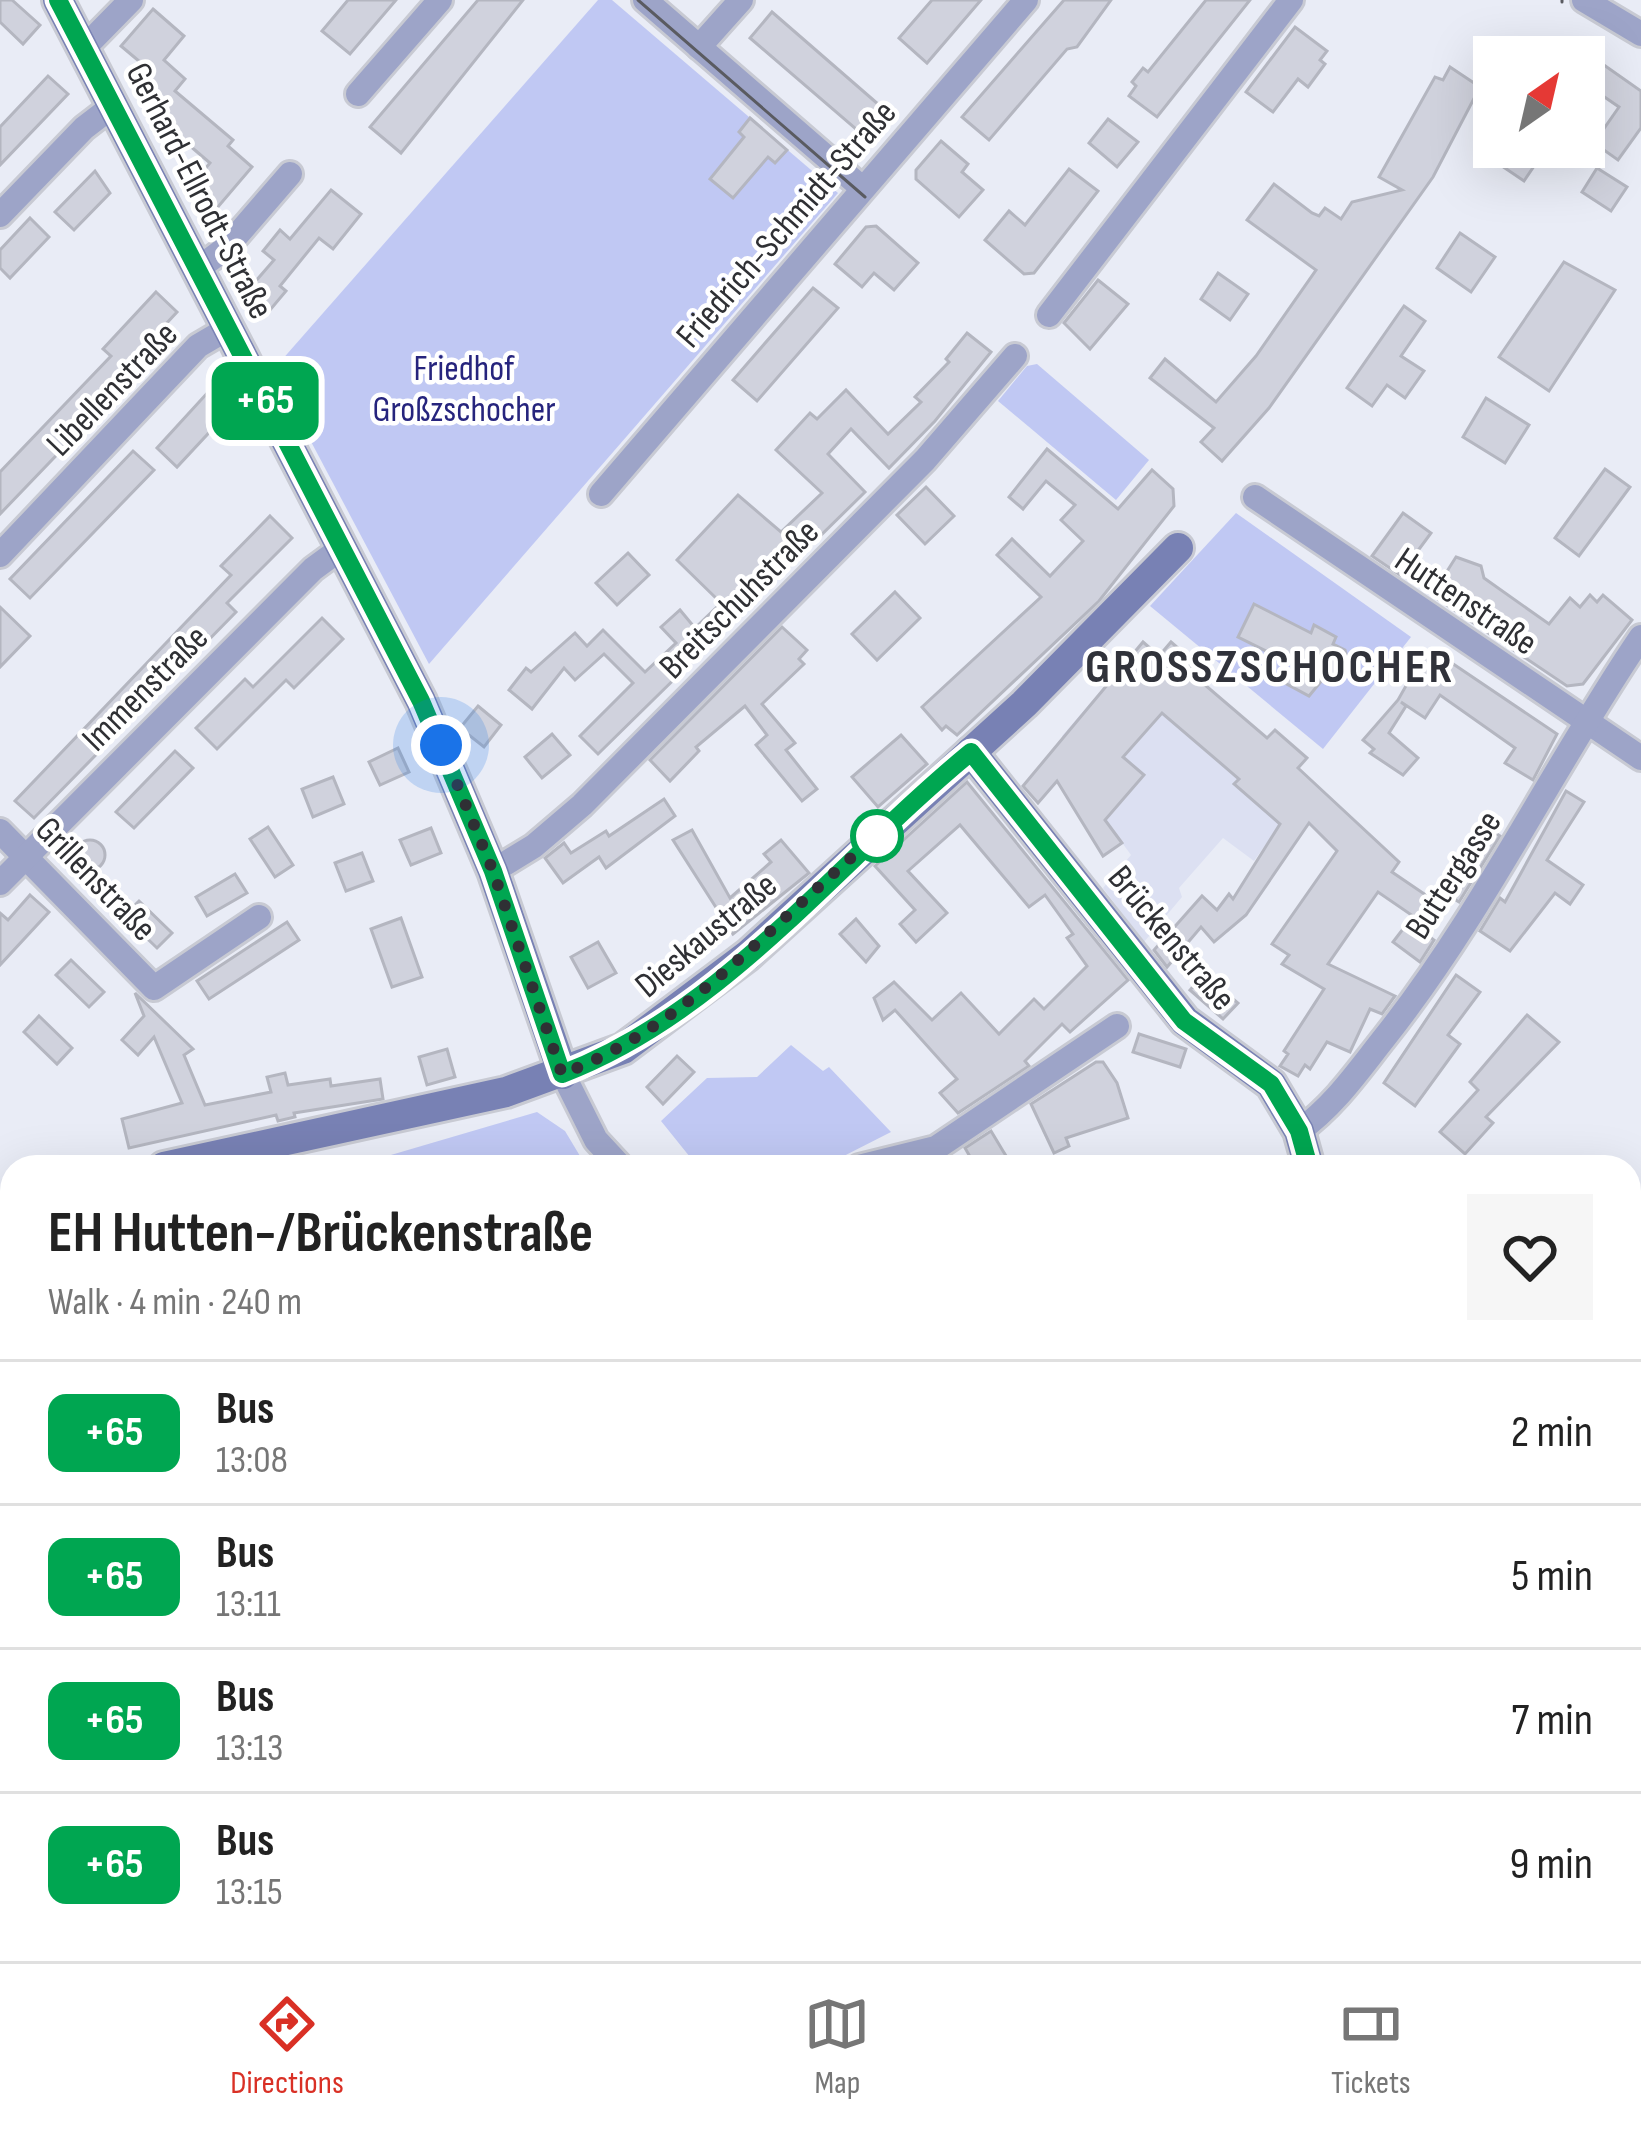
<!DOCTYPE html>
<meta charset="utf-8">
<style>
body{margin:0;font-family:"Sofia Sans Condensed",sans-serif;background:#f6f6f6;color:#222;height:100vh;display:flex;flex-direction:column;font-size:45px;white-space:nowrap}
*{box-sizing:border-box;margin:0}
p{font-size:39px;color:#767676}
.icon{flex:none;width:66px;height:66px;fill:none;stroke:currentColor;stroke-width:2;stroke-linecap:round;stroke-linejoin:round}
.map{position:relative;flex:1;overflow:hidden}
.details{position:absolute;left:0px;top:1155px;width:1641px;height:807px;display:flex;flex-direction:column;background:#fff;border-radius:36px 36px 0 0;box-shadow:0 12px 48px #0002}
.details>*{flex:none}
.badge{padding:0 24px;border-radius:18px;font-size:42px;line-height:78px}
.needle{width:78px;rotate:34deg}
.tools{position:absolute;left:1473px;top:36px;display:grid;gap:24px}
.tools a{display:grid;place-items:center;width:132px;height:132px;border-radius:0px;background:#fff;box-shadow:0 12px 48px #0002;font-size:60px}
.you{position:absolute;width:60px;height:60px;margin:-30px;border:9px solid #fff;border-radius:50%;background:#1a73e8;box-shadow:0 0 0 18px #1a73e833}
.map>.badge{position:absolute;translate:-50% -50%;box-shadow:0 0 0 6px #fff}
.round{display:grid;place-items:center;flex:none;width:126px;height:126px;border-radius:0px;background:#f6f6f6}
.headline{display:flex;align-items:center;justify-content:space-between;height:204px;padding:0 48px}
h1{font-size:57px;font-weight:700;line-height:90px}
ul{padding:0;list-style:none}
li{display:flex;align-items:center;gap:36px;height:144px;padding:0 48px;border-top:3px solid #e0e0e0}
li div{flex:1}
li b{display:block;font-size:45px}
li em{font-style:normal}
li .badge{min-width:132px;font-weight:700;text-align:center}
.tabs{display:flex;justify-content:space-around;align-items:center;height:168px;border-top:3px solid #e0e0e0;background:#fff;font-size:33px;color:#767676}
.tabs a{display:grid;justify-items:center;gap:6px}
.tabs .on{color:#d93025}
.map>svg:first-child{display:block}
.built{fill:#dce0f2}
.green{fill:#c0c8f3}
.water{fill:#9ba8f7}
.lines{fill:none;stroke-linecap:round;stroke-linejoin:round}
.stream{stroke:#9ba8f7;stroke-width:6}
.building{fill:#d0d2dd;stroke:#b4b6c0;stroke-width:3}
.street-casing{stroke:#c8cad3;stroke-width:30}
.secondary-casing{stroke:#c8cad3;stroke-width:36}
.street{stroke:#9da4c8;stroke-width:24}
.secondary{stroke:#7881b4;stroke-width:30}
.tram{stroke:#5a5b61;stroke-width:3}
.line-casing{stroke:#fff;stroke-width:27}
.line{stroke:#00a651;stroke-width:18}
.walk{stroke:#2f3034;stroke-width:12;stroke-dasharray:0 21.6}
.stop-dot{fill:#fff;stroke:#00a651;stroke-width:6}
.labels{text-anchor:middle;stroke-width:9;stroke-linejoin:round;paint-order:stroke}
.street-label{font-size:36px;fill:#2f3034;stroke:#fff}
.park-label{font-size:36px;fill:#26247d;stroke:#fff}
.district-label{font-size:48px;font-weight:bold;letter-spacing:3px;fill:#30323a;stroke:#fff}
</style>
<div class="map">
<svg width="1641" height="1961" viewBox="0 0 1641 1961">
<rect width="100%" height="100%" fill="#e9ecf6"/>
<path class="built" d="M1143,642L1296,772L1292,807L1254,861L1223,838L1179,888L1182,897L1144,942L1103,888L1131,855L1104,818L1062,736Z"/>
<g class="green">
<path d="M598,0H612L838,193L429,664L273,370Z"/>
<path d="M1037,364L1149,460L1116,500L998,401L1027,366Z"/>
<path d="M1236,513L1411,637L1323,749L1150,606Z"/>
<path d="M791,1045L823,1071L829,1067L891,1132L832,1162L810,1167H698L661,1121L707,1078L757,1077Z"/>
<path d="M537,1112L565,1131L583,1161L573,1167H350Z"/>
<path d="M1641,1676V1961H1541L1547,1950H1629V1731Z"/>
<path d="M138,1950H421L417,1961H135Z"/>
<path d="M463,1950H606L604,1961H459Z"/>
<path d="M737,1950H1455L1444,1961H735Z"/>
</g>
<path class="water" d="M1641,1225V1524L1629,1628V1238Z"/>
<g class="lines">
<path class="stream" d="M0,1674L12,1664"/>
</g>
<g class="building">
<path d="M0,0H12L40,25L23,44L0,22Z"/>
<path d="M348,0H396L350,54L322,31Z"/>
<path d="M478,0H523L401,153L370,127Z"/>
<path d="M932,0H981L927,63L899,38Z"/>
<path d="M1064,0H1111L1077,47L1067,49L989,140L962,117Z"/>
<path d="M1206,0H1250L1157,117L1129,96L1136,86L1132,82L1143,68L1148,72Z"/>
<path d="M153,9L184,36L164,60L185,79L175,91L233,140L228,146L252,167L217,208L194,182L210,163L154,115L165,103L136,78L146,67L121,46Z"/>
<path d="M772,12L886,111L864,136L750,38Z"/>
<path d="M1295,27L1327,51L1320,60L1325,64L1308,87L1298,79L1273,112L1246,92Z"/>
<path d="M1584,51L1641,91V128L1618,160L1594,143L1619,107L1584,83Z"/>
<path d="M1450,67L1480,87L1433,177L1269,408L1222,461L1201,442L1214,428L1150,378L1165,359L1216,402L1256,356L1316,270L1247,220L1274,184L1312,213L1319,216L1325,208L1341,219L1352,202L1402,190L1379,177L1435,77L1443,80Z"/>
<path d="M48,76L68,94L0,165V127Z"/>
<path d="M750,118L787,150L775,163L768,157L733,198L710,179L744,137L739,132Z"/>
<path d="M1108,119L1138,142L1117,167L1089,143Z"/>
<path d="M941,141L968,164L962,172L983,190L959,217L916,179V170Z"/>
<path d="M1510,147H1547L1524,181L1499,164Z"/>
<path d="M1597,168L1627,187L1611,211L1582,192Z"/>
<path d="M1069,169L1098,191L1034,273L1024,274L985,240L1009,211L1025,225Z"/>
<path d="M95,171L110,193L74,230L55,212Z"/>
<path d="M331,190L361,214L333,249L319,238L280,286L286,291L265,316L242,297L274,260L263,251L280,230L290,239Z"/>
<path d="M30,218L49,237L10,278L0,268V250Z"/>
<path d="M876,226L918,263L894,290L874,273L862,287L835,264L866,227Z"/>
<path d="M1460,233L1495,257L1471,292L1437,268Z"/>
<path d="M1564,262L1615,290L1549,391L1499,357Z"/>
<path d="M1218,273L1248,294L1230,320L1201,299Z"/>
<path d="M1098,280L1128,304L1090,349L1064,323Z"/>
<path d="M813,288L838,308L757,401L733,380Z"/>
<path d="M156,292L177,312L112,382L120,389L0,514V472L111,356L103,349Z"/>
<path d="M1404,306L1425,321L1401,356L1424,371L1405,398L1387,385L1372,406L1347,388Z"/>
<path d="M967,333L991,352L935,421L889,468L851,429L828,454L865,492L598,754L580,736L633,683L604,654L575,680L564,668L532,709L509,690L526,668L531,672L575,633L587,646L603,630L645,672L676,643L661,627L680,610L695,628L721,603L677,560L738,495L781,532L822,493L776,450L810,413L817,419L846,390L888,434L921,402L915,397L949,362L946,359Z"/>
<path d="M210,390L231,409L177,467L157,448Z"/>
<path d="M1486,398L1529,425L1505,463L1463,437Z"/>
<path d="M1047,449L1118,509L1152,470L1173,489L1174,506L1099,601L957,735L946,726L942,730L922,707L1041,597L997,555L1012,539L1050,576L1083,541L1061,520L1075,505L1046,481L1023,509L1009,497Z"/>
<path d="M133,451L154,470L30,598L10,579Z"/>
<path d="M1605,469L1630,487L1579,556L1555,538Z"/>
<path d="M926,487L954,516L925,544L897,515Z"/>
<path d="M1403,513L1431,533L1400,575L1372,556Z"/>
<path d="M270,516L292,538L227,603L236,612L34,818L15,801L231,575L221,566Z"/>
<path d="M628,553L649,575L617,605L596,583Z"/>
<path d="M1456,557L1481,566L1484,578L1549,624L1570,598L1580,607L1590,595L1597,602L1603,595L1632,620L1583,684L1567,686L1432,595Z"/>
<path d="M895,592L920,618L877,660L852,634Z"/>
<path d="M1254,604L1311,633L1314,625L1336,637L1333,644L1345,650L1348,661L1343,673L1323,679L1309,696L1285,683L1294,665L1238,637Z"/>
<path d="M0,607L30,636L0,667Z"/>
<path d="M322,618L343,639L294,688L286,680L217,749L196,728L245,679L253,687Z"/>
<path d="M782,627L807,650L799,659L804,664L762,704L795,743L786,750L817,789L802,801L756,745L767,735L745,706L696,747L699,751L670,781L650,760Z"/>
<path d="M1143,642L1159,656L1171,642L1211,677L1205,685L1267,738L1275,730L1307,758L1298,768L1399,862L1392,872L1445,908L1426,934L1434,940L1420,962L1393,942L1413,916L1378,892L1328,964L1395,996L1382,1014L1370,1009L1350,1052L1327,1042L1310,1069L1305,1065L1298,1076L1280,1066L1288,1054L1284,1051L1324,989L1282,964L1289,955L1272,944L1337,851L1309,823L1246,915L1214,942L1201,927L1167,967L1154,950L1202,896L1217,910L1229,894L1233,899L1280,824L1234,784L1239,779L1162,713L1123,757L1144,775L1105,820L1122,843L1103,856L1057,781L1038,803L1023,786Z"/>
<path d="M1434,651L1557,734L1533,780L1505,763L1515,748L1440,695L1425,718L1401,702L1406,706L1389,733L1418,758L1403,775L1370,753L1374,749L1363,740L1398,700L1424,654Z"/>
<path d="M478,706L501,725L484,747L460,728Z"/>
<path d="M552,734L570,755L542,778L525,757Z"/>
<path d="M901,735L927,764L878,807L852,777Z"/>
<path d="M398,748L409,772L380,785L369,762Z"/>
<path d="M175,751L193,768L134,828L116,812Z"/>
<path d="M333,777L344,804L313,817L302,789Z"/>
<path d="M967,782L1128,980L1070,1032L1062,1024L1025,1061L1029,1066L958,1113L940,1093L957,1079L895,1010L883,1020L874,998L894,982L932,1020L961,993L999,1034L1034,999L1044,1009L1087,966L1067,938L1073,934L1045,895L1029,907L960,825L908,871L947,913L916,942L900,924L915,910L875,866Z"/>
<path d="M1566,791L1584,802L1547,860L1583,885L1570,904L1555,893L1510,951L1480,931L1500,898L1505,902Z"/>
<path d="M664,799L675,816L606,868L599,857L563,883L545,858L564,843L571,853L606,831L609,836Z"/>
<path d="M1483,825L1500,836L1459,902L1441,891Z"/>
<path d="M268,827L293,865L275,877L250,839Z"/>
<path d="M431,828L441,853L411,865L400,840Z"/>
<path d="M692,830L730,898L771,862L764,854L781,840L809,873L733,934L673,840Z"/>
<circle cx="90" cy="855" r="15"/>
<path d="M362,853L373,881L346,891L335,863Z"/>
<path d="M235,874L247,893L207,916L196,897Z"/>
<path d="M30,895L49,912L0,965V913L8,920Z"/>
<path d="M139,901L172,933L157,948L124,916Z"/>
<path d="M401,918L422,977L392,987L371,929Z"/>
<path d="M856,919L879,946L866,962L840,934Z"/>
<path d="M287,922L299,940L209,999L197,981Z"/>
<path d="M598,942L616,973L588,988L571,957Z"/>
<path d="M71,960L104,992L89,1007L56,975Z"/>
<path d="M1204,974L1238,1003L1223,1019L1190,990Z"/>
<path d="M1456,975L1480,992L1448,1035L1460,1044L1415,1106L1384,1083Z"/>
<path d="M135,993L193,1049L184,1055L205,1105L271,1092L267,1077L285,1073L288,1085L330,1079L331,1086L380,1079L383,1099L294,1113L295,1117L278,1121L276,1115L129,1148L122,1119L182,1103L154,1037L138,1055L122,1040L144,1016Z"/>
<path d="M1527,1015L1559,1042L1486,1117L1493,1123L1465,1154L1440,1132L1478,1090L1470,1082Z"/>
<path d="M39,1016L72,1048L57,1064L24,1032Z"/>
<path d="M1139,1034L1186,1049L1180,1067L1133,1052Z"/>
<path d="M447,1049L455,1077L427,1085L419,1057Z"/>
<path d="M677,1056L694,1072L663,1104L647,1087Z"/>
<path d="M1096,1062H1103L1117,1083L1128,1118L1066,1138L1069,1146L1054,1153L1031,1104Z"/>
<path d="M991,1131L1003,1151L1013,1167H976L965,1148Z"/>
</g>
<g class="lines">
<defs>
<g id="street">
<path d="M645,0L862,188"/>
<path d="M1584,0L1641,34"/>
<path d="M699,47L741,0"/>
<path d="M84,48L131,0"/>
<path d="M358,94L440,0"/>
<path d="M0,215L84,128L114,105"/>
<path d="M196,270L226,248L290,174"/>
<path d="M1049,315L1291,0"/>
<path d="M601,494L1026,0"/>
<path d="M1255,497L1641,758"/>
<path d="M0,555L198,346L227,329"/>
<path d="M0,831L154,988L259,917"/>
<path d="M493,871L534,846L582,805L925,460L1015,356"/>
<path d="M0,883L313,569L343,547"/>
<path d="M563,1074L596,1140L621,1167"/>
<path d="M1299,1131C1335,1105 1358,1071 1385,1037C1484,912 1552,768 1641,637"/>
<path d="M859,1167L936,1148L1117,1026"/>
<path d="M0,1416L12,1415"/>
<path d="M270,1961L273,1950"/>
</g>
<g id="secondary">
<path d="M58,0L421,701L493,871L563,1074"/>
<path d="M971,752L1185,1021L1271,1084L1299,1131L1309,1167"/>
<path d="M164,1167L506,1092L623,1049L748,955L1024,704L1178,548"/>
<path d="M0,1212L12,1209"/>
<path d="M1629,1517L1641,1525"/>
</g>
</defs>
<use href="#street" class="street-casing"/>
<use href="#secondary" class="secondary-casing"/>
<use href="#street" class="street"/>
<use href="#secondary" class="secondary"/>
<g class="tram">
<path d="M638,0L865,197"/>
<path d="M1562,2V0"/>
</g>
</g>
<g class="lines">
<defs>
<path id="line" d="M58,0L421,701L493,871L562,1074C725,1012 839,860 971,752L1184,1021L1271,1084L1299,1131L1309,1167"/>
</defs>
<use href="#line" class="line-casing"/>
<use href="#line" class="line"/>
<path class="walk" d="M441,745L493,871L562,1074C690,1025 774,920 877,836"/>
</g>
<circle class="stop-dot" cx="877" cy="836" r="24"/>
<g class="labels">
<g class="street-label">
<text transform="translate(201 190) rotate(63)" y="13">Gerhard-Ellrodt-Straße</text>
<text transform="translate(785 223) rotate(-49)" y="13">Friedrich-Schmidt-Straße</text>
<text transform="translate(111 388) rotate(-46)" y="13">Libellenstraße</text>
<text transform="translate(738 598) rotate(-45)" y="13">Breitschuhstraße</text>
<text transform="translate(1467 600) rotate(34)" y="13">Huttenstraße</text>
<text transform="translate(144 687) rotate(-45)" y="13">Immenstraße</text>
<text transform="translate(1452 874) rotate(-57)" y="13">Buttergasse</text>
<text transform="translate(97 878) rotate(46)" y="13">Grillenstraße</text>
<text transform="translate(705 934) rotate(-40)" y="13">Dieskaustraße</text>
<text transform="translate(1173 937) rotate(50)" y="13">Brückenstraße</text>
</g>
<g class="park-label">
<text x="464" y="380">Friedhof<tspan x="464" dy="41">Großzschocher</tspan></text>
</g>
<g class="district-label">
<text x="1270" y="682">GROSSZSCHOCHER</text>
</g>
</g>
</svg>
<div class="tools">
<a><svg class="needle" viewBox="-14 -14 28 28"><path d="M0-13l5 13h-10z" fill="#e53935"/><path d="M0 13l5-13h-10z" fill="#767676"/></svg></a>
</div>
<div class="you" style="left:441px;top:745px"></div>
<b class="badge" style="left:265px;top:401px;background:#00a651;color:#fff">+65</b>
<section class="details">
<div class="headline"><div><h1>EH Hutten-/Brückenstraße</h1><p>Walk · 4 min · 240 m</p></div><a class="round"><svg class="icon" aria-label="heart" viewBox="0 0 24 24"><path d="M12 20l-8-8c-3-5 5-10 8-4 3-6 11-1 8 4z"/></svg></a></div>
<ul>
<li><span class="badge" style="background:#00a651;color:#fff">+65</span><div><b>Bus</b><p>13:08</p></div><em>2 min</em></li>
<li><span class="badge" style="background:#00a651;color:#fff">+65</span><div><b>Bus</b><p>13:11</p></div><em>5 min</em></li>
<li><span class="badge" style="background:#00a651;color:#fff">+65</span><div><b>Bus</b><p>13:13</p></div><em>7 min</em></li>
<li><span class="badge" style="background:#00a651;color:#fff">+65</span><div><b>Bus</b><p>13:15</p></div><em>9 min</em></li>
</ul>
</section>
</div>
<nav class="tabs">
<a class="on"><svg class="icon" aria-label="directions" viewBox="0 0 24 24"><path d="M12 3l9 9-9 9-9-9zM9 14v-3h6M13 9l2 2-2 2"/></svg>Directions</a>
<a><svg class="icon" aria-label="map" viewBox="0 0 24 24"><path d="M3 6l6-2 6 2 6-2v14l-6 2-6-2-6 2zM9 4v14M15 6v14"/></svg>Map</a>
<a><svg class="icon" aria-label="tickets" viewBox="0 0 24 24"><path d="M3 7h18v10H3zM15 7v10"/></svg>Tickets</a>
</nav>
